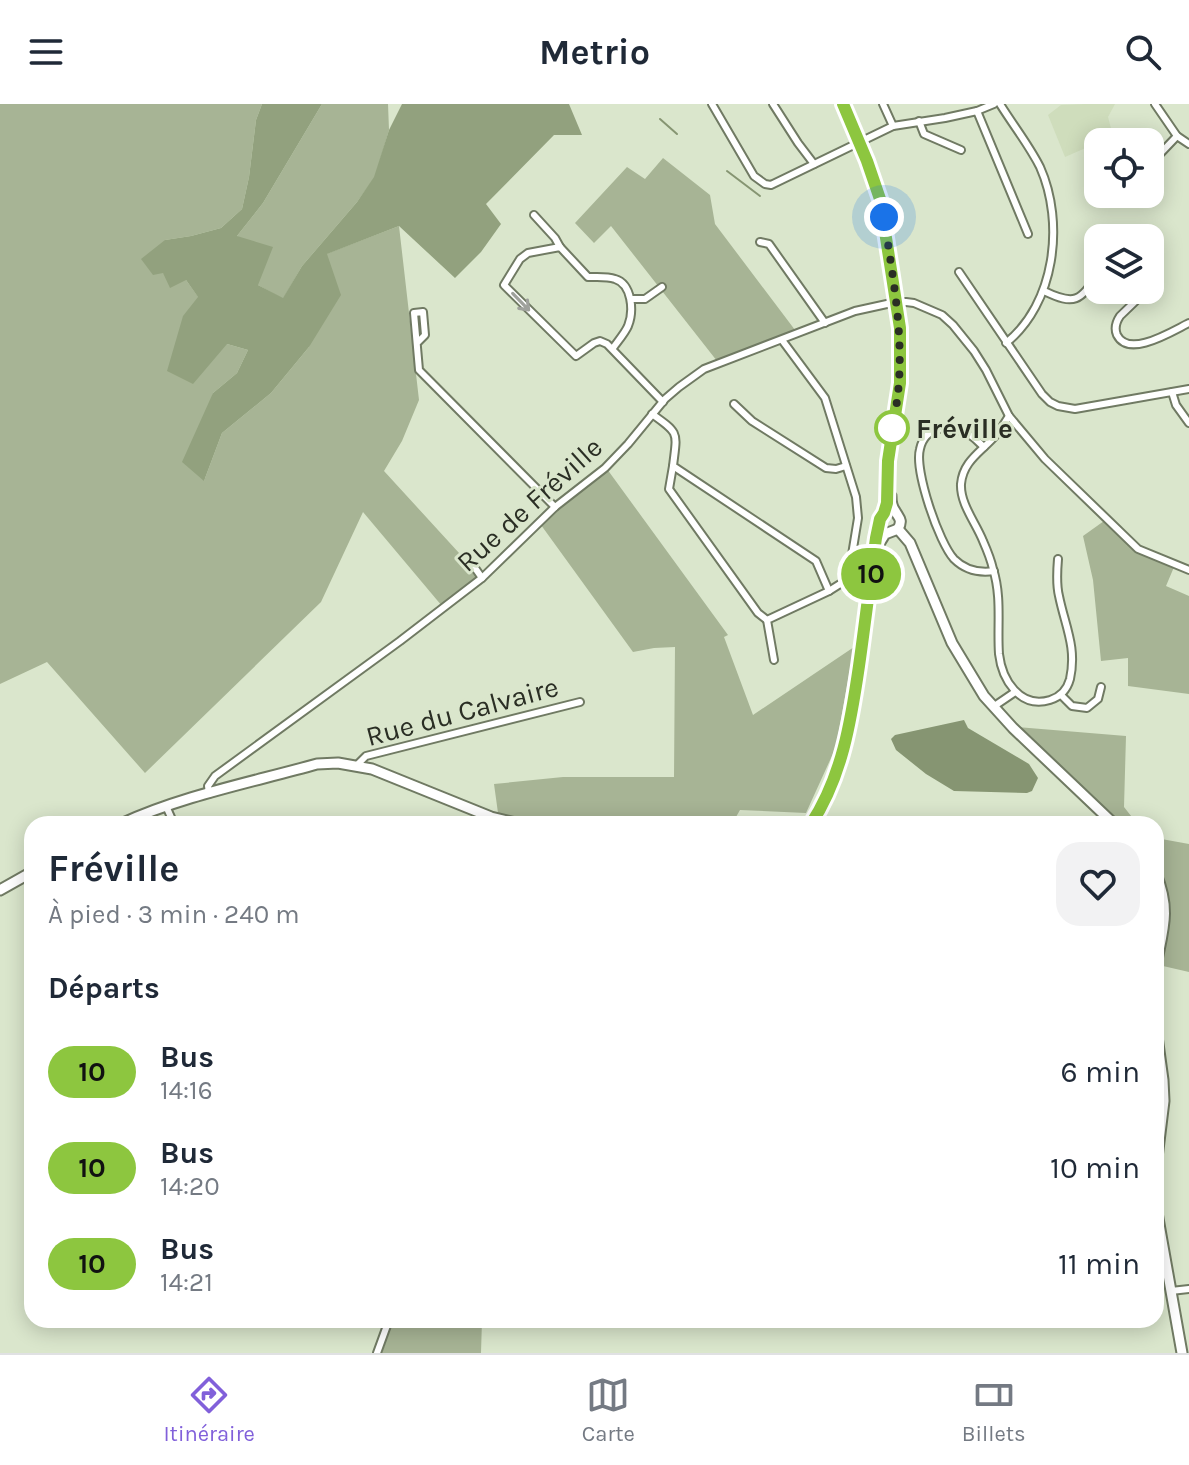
<!DOCTYPE html>
<html lang="fr">
<meta charset="utf-8">
<style>
body{margin:0;font-family:Karla,sans-serif;background:#f2f2f3;color:#1f2937;height:100vh;display:flex;flex-direction:column;font-size:30px;white-space:nowrap}
*{box-sizing:border-box;margin:0}
p{font-size:26px;color:#747a83}
.icon{flex:none;width:44px;height:44px;fill:none;stroke:currentColor;stroke-width:2;stroke-linecap:round;stroke-linejoin:round}
.map{position:relative;flex:1;overflow:hidden}
.side{position:absolute;left:24px;top:712px;width:1140px;height:512px;display:flex;flex-direction:column;background:#fff;border-radius:24px;box-shadow:0 4px 20px #0003}
.side>*{flex:none}
.badge{padding:0 16px;border-radius:26px;font-size:28px;line-height:52px}
.buttons{position:absolute;left:1084px;top:24px;display:grid;gap:16px}
.buttons a{display:grid;place-items:center;width:80px;height:80px;border-radius:16px;background:#fff;box-shadow:0 4px 20px #0003;font-size:40px}
.you{position:absolute;width:40px;height:40px;margin:-20px;border:6px solid #fff;border-radius:50%;background:#1a73e8;box-shadow:0 0 0 12px #1a73e833}
.map>.badge{position:absolute;translate:-50% -50%;box-shadow:0 0 0 4px #fff}
h2{padding:0 24px;font-size:30px;line-height:72px}
.round{display:grid;place-items:center;flex:none;width:84px;height:84px;border-radius:24px;background:#f2f2f3}
.head{display:flex;align-items:center;justify-content:space-between;height:136px;padding:0 24px}
h1{font-size:38px;font-weight:700;line-height:60px}
ul{padding:0;list-style:none}
li{display:flex;align-items:center;gap:24px;height:96px;padding:0 24px}
li div{flex:1}
li b{display:block;font-size:30px}
li em{font-style:normal}
li .badge{min-width:88px;font-weight:700;text-align:center}
header{display:flex;justify-content:space-between;align-items:center;height:104px;padding:0 24px;background:#fff;font-size:36px;font-weight:700}
.tabs{display:flex;justify-content:space-around;align-items:center;height:112px;border-top:2px solid #e0e1e3;background:#fff;font-size:22px;color:#747a83}
.tabs a{display:grid;justify-items:center;gap:4px}
.tabs .on{color:#8160da}
.map>svg:first-child{display:block}
.built{fill:#cfddbc}
.green{fill:#a7b495}
.forest{fill:#92a17e}
.water{fill:#869572}
.lines{fill:none;stroke-linecap:round;stroke-linejoin:round}
.stream{stroke:#869572;stroke-width:2}
.street-casing{stroke:#707a63;stroke-width:10}
.secondary-casing{stroke:#707a63;stroke-width:13}
.street{stroke:#fff;stroke-width:6}
.secondary{stroke:#fff;stroke-width:9}
.oneway{stroke:#9fa19c}
.line-casing{stroke:#fff;stroke-width:18}
.line{stroke:#8dc63f;stroke-width:12}
.walk{stroke:#2a2e24;stroke-width:8;stroke-dasharray:0 14.4}
.stop-dot{fill:#fff;stroke:#8dc63f;stroke-width:4}
.labels{text-anchor:middle;stroke-width:6;stroke-linejoin:round;paint-order:stroke}
.stop-label{font-size:28px;font-weight:bold;fill:#2a2e24;stroke:#dae6cc;text-anchor:start}
.street-label{font-size:28px;fill:#2a2e24;stroke:#dae6cc}
</style>
<header><svg class="icon" aria-label="menu" viewBox="0 0 24 24"><path d="M4 6h16M4 12h16M4 18h16"/></svg>Metrio<svg class="icon" aria-label="search" viewBox="0 0 24 24"><circle cx="10" cy="10" r="6"/><path d="M15 15l6 6"/></svg></header>
<div class="map">
<svg width="1189" height="1249" viewBox="0 0 1189 1249">
<rect width="100%" height="100%" fill="#dae6cc"/>
<path class="built" d="M1085,0H1115L1108,13L1113,32L1065,53L1048,11L1061,1Z"/>
<g class="green">
<path d="M0,0H262L256,16L249,73L242,105L221,124L191,132L165,136L163,169L186,176L199,194L183,213L227,240L248,246L237,269L213,289L204,377L222,329L271,289L309,243L326,150L399,122L419,296L402,337L384,367L481,473L442,502L363,408L321,498L145,669L47,558L0,580Z"/>
<path d="M322,0H388L389,26L375,73L357,98L302,162L283,195L258,181L237,132L263,99Z"/>
<path d="M663,54L710,91L715,120L795,226L717,257L611,122L594,139L575,119L627,63L645,75Z"/>
<path d="M607,365L728,531L724,533L753,611L854,543L836,643L806,709L740,706L732,720H541L498,709L494,680L563,673H674L675,543L654,544L633,548L541,421Z"/>
<path d="M1104,417L1137,447L1174,463L1166,482L1189,492V590L1128,582V554L1101,557L1093,476L1083,432Z"/>
<path d="M1017,623L1126,632L1124,703L1135,717L1133,720H1117Z"/>
<path d="M1156,734L1189,740V868L1163,862L1167,814L1166,809L1156,806Z"/>
<path d="M393,1216H482L481,1249H382Z"/>
</g>
<path class="forest" d="M262,0H322L263,99L237,132L273,143L258,181L283,194L302,162L357,98L374,73L389,26L402,0H569L582,31H554L486,100L501,120L481,148L455,174L399,122L327,150L341,191L309,243L271,289L222,329L204,377L182,358L213,289L237,269L248,246L227,240L193,280L167,267L183,212L198,193L186,176L170,184L163,169L153,171L141,155L165,136L191,132L221,124L242,105L249,73L256,16Z"/>
<path class="water" d="M964,616L968,624L1029,660L1038,674L1032,687L1027,689L954,687L926,670L896,646L891,635L895,631Z"/>
<g class="lines">
<g class="stream">
<path d="M660,15L677,30"/>
<path d="M727,67L760,92"/>
</g>
<defs>
<g id="street">
<path d="M712,0L754,72L765,80L771,81L893,22L945,14L977,7L994,0"/>
<path d="M773,0L798,39L814,60"/>
<path d="M883,0L893,22"/>
<path d="M1000,0C1013,21 1029,41 1040,63C1065,119 1055,200 1006,239"/>
<path d="M1155,0L1177,32L1189,40"/>
<path d="M977,7L1028,130"/>
<path d="M919,17L924,30L961,46"/>
<path d="M1150,57L1156,54L1177,32"/>
<path d="M534,111L555,134L560,143"/>
<path d="M760,138L769,140L825,219"/>
<path d="M1150,152L1153,167L1150,179"/>
<path d="M959,168L1042,290L1050,298L1058,302L1075,305L1189,285"/>
<path d="M1147,186L1120,212C1116,218 1114,224 1117,231C1129,255 1174,226 1189,219"/>
<path d="M1044,187C1075,202 1080,197 1098,170"/>
<path d="M631,195H645L662,183"/>
<path d="M417,239L425,231L423,208L414,209L419,266L555,403"/>
<path d="M613,244C618,237 625,229 628,222C634,207 632,180 615,175C607,172 597,173 588,173L560,143L528,149L520,155L504,181L576,252L594,239L600,237L607,240L663,298"/>
<path d="M1172,288L1176,301L1189,319"/>
<path d="M734,300L752,317L826,364L836,365L846,362"/>
<path d="M652,310C680,330 677,328 673,362L816,457L829,487"/>
<path d="M1009,312C1005,319 1000,326 995,332C981,348 963,357 961,380C960,400 976,419 983,437C987,446 991,456 993,465C1002,493 997,522 999,550C1002,576 1020,605 1050,596C1060,593 1067,586 1070,575C1077,543 1065,522 1059,492C1056,480 1057,467 1058,455"/>
<path d="M984,343C979,339 975,334 970,331C952,320 925,321 920,345C914,366 939,439 954,455C965,466 980,469 994,467"/>
<path d="M673,362L669,385L758,509L767,516"/>
<path d="M475,464L482,474"/>
<path d="M774,556L767,516L829,487L848,475L858,414L856,393L825,294L782,236"/>
<path d="M1061,591L1072,602L1087,604L1098,595L1101,583"/>
<path d="M993,603L1015,588"/>
<path d="M357,661L366,652L580,598"/>
<path d="M209,690L208,682L215,672L400,537L482,474L555,403L605,364L628,340L665,295L679,283L704,265L855,207L896,198H906L914,199L942,211L953,221L974,247L986,266L1009,312L1045,355L1138,445L1189,466"/>
<path d="M166,702L174,720"/>
<path d="M1171,1187L1189,1185"/>
<path d="M377,1249L389,1216"/>
</g>
<g id="secondary">
<path d="M891,392C891,397 892,403 895,407C899,414 903,416 898,425"/>
<path d="M898,425L910,439L952,539L984,592L1013,624L1114,720"/>
<path d="M877,443L885,430L898,425"/>
<path d="M121,720C181,692 253,678 317,660L338,659L372,665L491,713L520,720"/>
<path d="M811,720C842,673 851,617 859,563C865,520 870,477 876,434L880,415L884,409L887,399L888,357L900,279V224L880,95L867,57L843,0"/>
<path d="M1156,770C1171,806 1163,825 1156,861"/>
<path d="M0,786L32,768"/>
<path d="M1156,925L1163,976L1164,997L1156,1062"/>
<path d="M1156,1103L1182,1249"/>
</g>
</defs>
<use href="#street" class="street-casing"/>
<use href="#secondary" class="secondary-casing"/>
<use href="#street" class="street"/>
<use href="#secondary" class="secondary"/>
</g>
<defs><path id="oneway-shaft" d="M-6 0H5M1.5-3L5.5 0L1.5 3" fill="none" stroke-width="1.6" stroke-linecap="round" stroke-linejoin="round" transform="scale(2)"/></defs>
<use class="oneway" href="#oneway-shaft" transform="translate(521 198) rotate(46)"/>
<g class="lines">
<defs>
<path id="line" d="M811,720C842,673 851,617 859,562C865,520 870,477 876,434L880,415L884,409L887,399L888,357L900,279V224L880,95L867,57L843,0"/>
</defs>
<use href="#line" class="line-casing"/>
<use href="#line" class="line"/>
<path class="walk" d="M884,113C894,183 909,253 892,324"/>
</g>
<circle class="stop-dot" cx="892" cy="324" r="16"/>
<g class="labels">
<g class="stop-label">
<text x="916" y="334">Fréville</text>
</g>
<g class="street-label">
<text transform="translate(529 400) rotate(-42)" y="10">Rue de Fréville</text>
<text transform="translate(462 607) rotate(-15)" y="10">Rue du Calvaire</text>
</g>
</g>
</svg>
<div class="buttons">
<a><svg class="icon" aria-label="locate" viewBox="0 0 24 24"><circle cx="12" cy="12" r="6"/><path d="M12 2v4M12 18v4M2 12h4M18 12h4"/></svg></a>
<a><svg class="icon" aria-label="layers" viewBox="0 0 24 24"><path d="M12 4l9 5-9 5-9-5zM3 14l9 5 9-5"/></svg></a>
</div>
<div class="you" style="left:884px;top:113px"></div>
<b class="badge" style="left:871px;top:470px;background:#8dc63f;color:#111">10</b>
<section class="side">
<div class="head"><div><h1>Fréville</h1><p>À pied · 3 min · 240 m</p></div><a class="round"><svg class="icon" aria-label="heart" viewBox="0 0 24 24"><path d="M12 20l-8-8c-3-5 5-10 8-4 3-6 11-1 8 4z"/></svg></a></div>
<h2>Départs</h2>
<ul>
<li><span class="badge" style="background:#8dc63f;color:#111">10</span><div><b>Bus</b><p>14:16</p></div><em>6 min</em></li>
<li><span class="badge" style="background:#8dc63f;color:#111">10</span><div><b>Bus</b><p>14:20</p></div><em>10 min</em></li>
<li><span class="badge" style="background:#8dc63f;color:#111">10</span><div><b>Bus</b><p>14:21</p></div><em>11 min</em></li>
</ul>
</section>
</div>
<nav class="tabs">
<a class="on"><svg class="icon" aria-label="directions" viewBox="0 0 24 24"><path d="M12 3l9 9-9 9-9-9zM9 14v-3h6M13 9l2 2-2 2"/></svg>Itinéraire</a>
<a><svg class="icon" aria-label="map" viewBox="0 0 24 24"><path d="M3 6l6-2 6 2 6-2v14l-6 2-6-2-6 2zM9 4v14M15 6v14"/></svg>Carte</a>
<a><svg class="icon" aria-label="tickets" viewBox="0 0 24 24"><path d="M3 7h18v10H3zM15 7v10"/></svg>Billets</a>
</nav>
